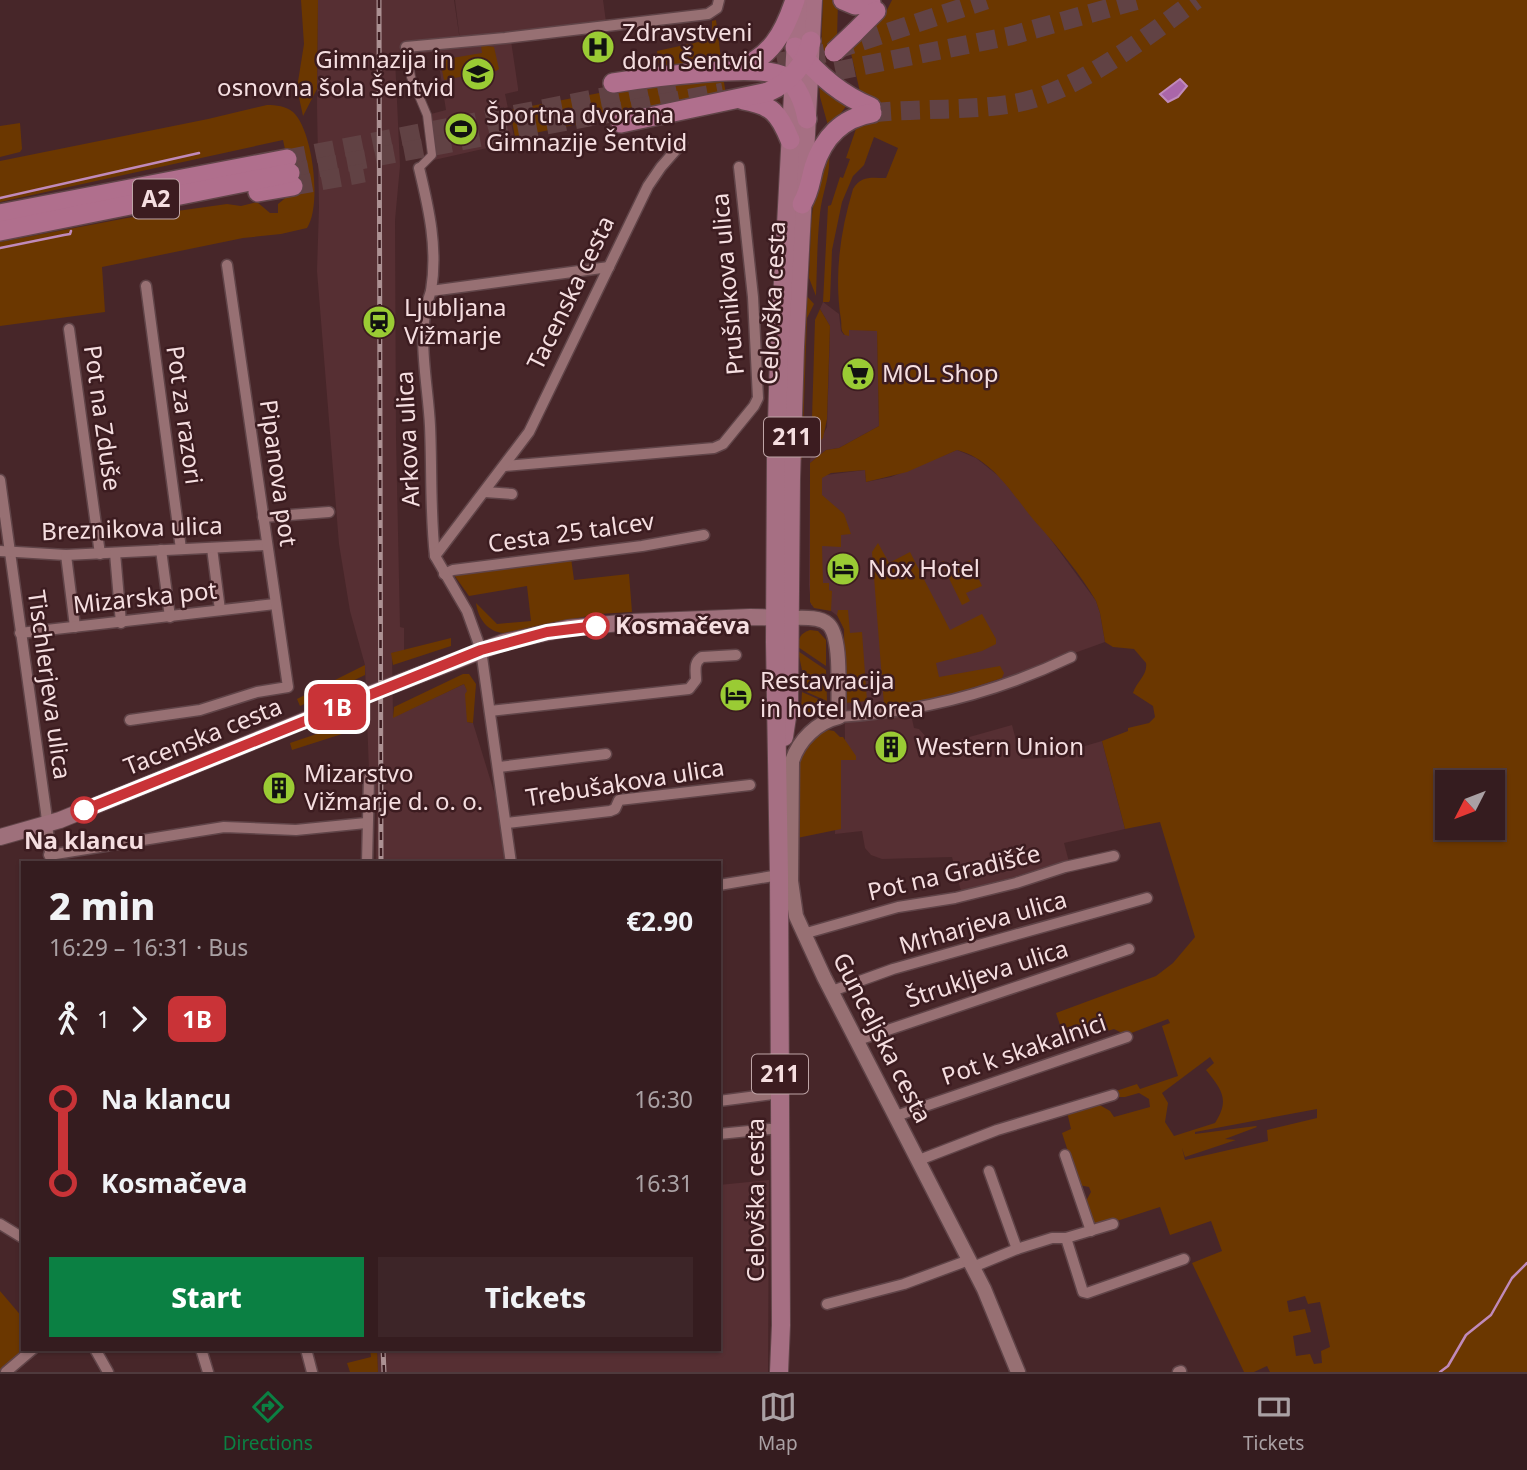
<!DOCTYPE html>
<meta charset="utf-8">
<style>
body{margin:0;font-family:"Noto Sans",sans-serif;background:#3d2528;color:#f1f3f6;height:100vh;display:flex;flex-direction:column;font-size:26px;white-space:nowrap}
*{box-sizing:border-box;margin:0}
p{font-size:23px;color:#aaa1a4}
.icon{flex:none;width:38px;height:38px;fill:none;stroke:currentColor;stroke-width:2;stroke-linecap:round;stroke-linejoin:round}
.map{position:relative;flex:1;overflow:hidden}
.sheet{position:absolute;left:21px;top:861px;width:700px;height:490px;display:flex;flex-direction:column;background:#351c1f;border-radius:0px;box-shadow:0 2px 5px #0004,0 0 0 2px #4f3a3d}
.sheet>*{flex:none}
.badge{padding:0 14px;border-radius:10px;font-size:24px;line-height:46px}
.needle{width:46px;rotate:228deg}
.controls{position:absolute;left:1435px;top:770px;display:grid;gap:14px}
.controls a{display:grid;place-items:center;width:70px;height:70px;border-radius:0px;background:#351c1f;box-shadow:0 2px 5px #0004,0 0 0 2px #4f3a3d;font-size:35px}
.map>.badge{position:absolute;translate:-50% -50%;box-shadow:0 0 0 4px #fff}
.legs{display:flex;align-items:center;gap:10px;height:77px;padding:0 28px;font-size:23px}
.legs p{margin-inline-start:auto}
.headline{display:flex;align-items:center;justify-content:space-between;height:119px;padding:0 28px}
h1{font-size:38px;font-weight:800;line-height:52px}
.action{display:flex;gap:14px;margin-top:auto;padding:14px 28px}
.action a{flex:1;height:80px;border-radius:0px;background:#0b8043;color:#fff;font-size:28px;font-weight:800;line-height:80px;text-align:center}
.action a+a{background:#3d2528;color:#f1f3f6}
ul{padding:0 28px;list-style:none}
li{display:flex;align-items:center;gap:24px;height:84px;font-size:26px}
li i{display:grid;place-items:center;width:10px;height:100%;margin:0 9px;background:currentColor}
li i::after{content:'';width:18px;height:18px;margin:-9px;border:5px solid;border-radius:50%;background:#351c1f}
li p{margin-inline-start:auto}
li:first-child i{background:linear-gradient(#0000 50%,currentColor 0)}
li:last-child i{background:linear-gradient(currentColor 50%,#0000 0)}
.tab-bar{display:flex;justify-content:space-around;align-items:center;height:98px;border-top:2px solid #4f3a3d;background:#351c1f;font-size:19px;color:#aaa1a4}
.tab-bar a{display:grid;justify-items:center;gap:4px}
.tab-bar .on{color:#0b8043}
.map>svg:first-child{display:block}
.built{fill:#562f33}
.green{fill:#6b3700;fill-rule:evenodd}
.water{fill:#aa66a9;stroke:#c08aba;stroke-width:2}
.lines{fill:none;stroke-linecap:round;stroke-linejoin:round}
.stream{stroke:#c08aba;stroke-width:2.5}
.motorway-tunnel{stroke:#614244;stroke-width:19;stroke-dasharray:19 10;stroke-linecap:butt}
.pedestrian-casing{stroke:#604448;stroke-width:10}
.minor-casing{stroke:#604448;stroke-width:13}
.tertiary-casing{stroke:#604448;stroke-width:17}
.secondary-casing{stroke:#604448;stroke-width:18}
.primary-casing{stroke:#604448;stroke-width:20}
.motorway-casing{stroke:#604448;stroke-width:22}
.pedestrian{stroke:#977073;stroke-width:8}
.minor{stroke:#977073;stroke-width:10}
.tertiary{stroke:#977073;stroke-width:14}
.secondary{stroke:#9e707b;stroke-width:16}
.primary{stroke:#a66f83;stroke-width:18}
.motorway{stroke:#b06f8d;stroke-width:19}
.rail-casing{stroke:#ac9193;stroke-width:5}
.rail{stroke:#3c1c20;stroke-width:2.5;stroke-dasharray:8;stroke-linecap:butt}
.motorway-bridge-casing{stroke:#604448;stroke-width:22;stroke-linecap:butt}
.motorway-bridge{stroke:#b06f8d;stroke-width:19}
.line-1-casing{stroke:#fff;stroke-width:16}
.line-1{stroke:#c93337;stroke-width:10}
.stop-1-dot{fill:#fff;stroke:#c93337;stroke-width:3.5}
.labels{text-anchor:middle;stroke-width:5;stroke-linejoin:round;paint-order:stroke}
.shield{fill:#3c1c20;stroke:#bea4a6;stroke-width:2}
.shield-label{font-size:23px;font-weight:bold;fill:#f5dee0}
.poi-label{font-size:24px;fill:#f5dee0;stroke:#3c1c20;text-anchor:start}
.street-label{font-size:24px;fill:#f5dee0;stroke:#3c1c20}
.stop-label{font-size:24px;font-weight:bold;fill:#f5dee0;stroke:#3c1c20;text-anchor:start}
</style>
<div class="map">
<svg width="1527" height="1372" viewBox="0 0 1527 1372">
<rect width="100%" height="100%" fill="#472629"/>
<g class="built">
<path d="M318,0H454L461,48L455,0H603L606,22L510,34L518,88V91L505,94L514,137L495,140L496,146L434,160L427,115L446,110L438,59H433L432,52L395,58L400,166L395,220L396,438L400,627L404,628V651L392,653L393,717L464,684L468,692L467,722L473,723L495,795L505,863H376L377,802H374L373,772L369,771L365,665L350,611L339,544L317,271L319,207L317,107Z"/>
<path d="M823,302L839,314L841,331L844,335L849,329L877,331L879,426L839,448L826,450L810,463L811,451L819,443L827,427L830,333V326L820,309Z"/>
<path d="M957,450L976,458L1001,478L1046,533L1096,601L1100,613L1105,642L1069,655L1033,678L1026,670L910,710L914,728L919,729L927,738L941,745L1012,725L1021,759L1044,758L1102,741L1125,829L1064,843L1069,862L961,891L952,857L882,859L871,855L865,848L862,831L835,834L836,760L845,745L844,629L839,617L831,611L811,605L809,585L810,477L865,470L866,482L891,477Z"/>
<path d="M769,1180L768,1372H378L377,1349H719V1185Z"/>
</g>
<g class="green">
<path d="M301,0H318L317,89L303,116L297,88L304,44Z"/>
<path d="M823,0H838L837,38L821,54Z"/>
<path d="M892,0H1527V1372H1270L1267,1366L1254,1372H1244L1192,1263L1222,1251L1211,1221L1170,1235L1160,1207L1095,1228L1086,1201L1091,1192L1089,1187L1079,1185L1062,1133L1071,1129L1067,1112L1098,1104L1110,1111L1114,1117L1150,1107L1149,1099L1139,1093L1125,1097H1117L1116,1091L1137,1084L1140,1089L1178,1076L1162,1026L1170,1023L1168,1019L1126,1035L1114,1029L1104,1032L1099,1023L1063,1034L1056,1013L1156,976L1173,963L1195,937L1160,822L1125,829L1102,741L1128,731V728L1149,723L1155,717L1153,706L1133,693C1136,682 1148,675 1146,663L1134,649L1113,647L1105,642L1100,613L1096,601C1081,575 1060,550 1040,527C1014,499 996,460 957,450L907,472L866,482L865,470L831,473L822,478V495L844,514L851,534L841,535V547L822,546L823,583H829V590L832,591L831,611L814,608L810,602V463L826,450L839,448L879,426L877,331L849,330V336L845,335C840,330 842,327 841,320C834,276 840,232 853,189C861,175 872,178 886,178L898,148L874,137L864,165L853,176L842,202L832,250L830,300L829,302H823L828,206L831,205L840,177L843,178L850,159L846,158L858,123L886,120L880,102L861,96L850,49L883,18ZM1447,782H1493V828H1447ZM1210,1057L1214,1063L1206,1070C1222,1090 1230,1100 1215,1123L1174,1136L1165,1122L1168,1103L1162,1093ZM1317,1109V1118L1267,1130L1268,1141L1185,1160L1182,1148L1185,1157L1236,1140L1225,1139L1257,1127L1256,1126L1195,1134V1132ZM1305,1296L1308,1304L1320,1302L1330,1347L1321,1351L1322,1363L1314,1364L1310,1354L1296,1356L1293,1336L1311,1332L1305,1309L1289,1312L1287,1301Z"/>
<path d="M716,20L722,66L660,71L657,51L712,39V21Z"/>
<path d="M481,45L494,47L499,69L496,71L471,78L470,75L444,80L440,60L482,53Z"/>
<path d="M723,77L726,94L515,137L510,110L615,90Z"/>
<path d="M819,82L847,105L829,129L820,97Z"/>
<path d="M267,105C276,105 286,106 293,112C313,130 322,206 307,228L281,234L243,238L102,267L105,312L0,326V242L127,218L227,204L241,206L257,202L270,213H278V204L294,191L283,140L0,202V161L208,119Z"/>
<path d="M20,123L22,149L20,152L0,157V126Z"/>
<path d="M829,154C831,175 822,193 820,213C817,241 817,269 816,296L809,278L811,225L816,178Z"/>
<path d="M804,293L814,304L807,318L802,459L799,462Z"/>
<path d="M820,309L830,326L827,419L823,438L811,451L815,320Z"/>
<path d="M878,543L889,563L910,552L950,630L982,614L996,639V644L982,651L936,663L939,677L1000,666L1004,673L1002,678L953,694L938,696L936,700L886,709L884,705L872,552Z"/>
<path d="M571,558L574,580L629,574L632,612L598,614L504,633C487,632 478,618 476,603L497,624L531,621L527,586L469,596L454,575Z"/>
<path d="M970,560L982,586L966,593L970,601L962,605L941,562L944,561L949,570Z"/>
<path d="M838,610H848L850,633L862,632L867,701L845,703L844,629L837,615Z"/>
<path d="M810,630L818,631L826,640V666L798,647C798,638 801,633 810,630Z"/>
<path d="M451,638V646L393,665L391,653Z"/>
<path d="M798,651L826,670L827,701L802,690V677H806L805,670H802Z"/>
<path d="M365,665V675L300,706L297,699Z"/>
<path d="M463,674H469L476,684L473,723L467,722L465,694L467,691L464,684L393,718L394,707Z"/>
<path d="M802,692L827,703L826,707L815,714L801,710Z"/>
<path d="M367,717V726L292,750L290,743Z"/>
<path d="M828,730L834,731L840,737H843L856,756V760H841V829L797,838C797,801 786,747 828,730Z"/>
<path d="M0,1291L23,1318V1349H27L0,1371Z"/>
<path d="M370,1349H377L378,1372H350L347,1363L371,1357Z"/>
</g>
<path class="water" d="M1180,79L1187,86L1178,97L1168,102L1160,94Z"/>
<g class="lines">
<g class="stream">
<path d="M0,198L199,153"/>
<path d="M0,248L64,235L70,234L71,231"/>
<path d="M1440,1372L1448,1366L1466,1335L1491,1315L1512,1278L1527,1263"/>
</g>
<g class="motorway-tunnel">
<path d="M749,68L826,53L986,0"/>
<path d="M807,77L1010,36L1138,0"/>
<path d="M872,113C918,108 965,111 1011,104C1075,94 1145,38 1196,0"/>
<path d="M287,159L675,83"/>
<path d="M290,173L723,92"/>
<path d="M293,186L364,173"/>
</g>
<defs>
<path id="pedestrian" d="M406,47L411,77L427,115L432,155L419,168"/>
<g id="minor">
<path d="M406,47L505,38L708,14L717,8L719,0"/>
<path d="M419,168C429,209 438,249 431,291"/>
<path d="M146,286L181,549"/>
<path d="M69,329L100,554"/>
<path d="M505,466L714,448L723,444L754,406L758,398L753,297L739,167"/>
<path d="M0,480L46,812L51,863"/>
<path d="M485,492L512,494"/>
<path d="M263,517L329,512"/>
<path d="M212,548L220,610"/>
<path d="M161,550L170,617"/>
<path d="M0,551L66,555L266,545"/>
<path d="M115,553L121,623"/>
<path d="M66,555L75,627"/>
<path d="M435,556C430,513 432,469 430,426C428,382 415,332 431,291L609,267"/>
<path d="M444,574L453,570L642,546L704,535"/>
<path d="M20,633L275,604"/>
<path d="M490,711L689,689L696,680C696,671 693,663 702,657L736,655"/>
<path d="M839,717C920,712 998,692 1071,657"/>
<path d="M130,720L200,710L257,692L288,687L227,265"/>
<path d="M499,767L606,754"/>
<path d="M507,823L610,811L615,809L619,800L750,785"/>
<path d="M49,855L224,827L296,830L366,823"/>
<path d="M367,863L369,778"/>
<path d="M511,863L481,650L467,611L435,556L529,432L648,186L661,167L682,143"/>
<path d="M719,885L779,875"/>
<path d="M803,934L898,907L955,898L1016,883L1065,867L1114,856"/>
<path d="M832,991L893,969L1147,898"/>
<path d="M858,1040L1129,949"/>
<path d="M719,1101L780,1093"/>
<path d="M896,1116L1127,1037"/>
<path d="M719,1134L780,1128"/>
<path d="M1065,1155L1091,1231"/>
<path d="M919,1160L997,1130L1113,1095"/>
<path d="M989,1171L1017,1249"/>
<path d="M0,1224L23,1238"/>
<path d="M1066,1238L1083,1292L1087,1293L1184,1259"/>
<path d="M973,1267L1017,1249L1052,1238H1066L1113,1224"/>
<path d="M827,1304L904,1284L969,1260"/>
<path d="M95,1349L108,1372"/>
<path d="M201,1349L208,1372"/>
<path d="M306,1349L312,1372"/>
<path d="M6,1372L33,1349"/>
<path d="M1178,1372L1181,1371"/>
</g>
<path id="tertiary" d="M790,618C801,618 819,616 828,624C843,637 837,697 839,717C817,722 799,740 792,761L791,881L796,916L824,977L984,1289L1018,1372"/>
<path id="secondary" d="M0,837L60,820L362,697L504,642L568,628L631,622L750,617L788,618"/>
<g id="primary">
<path d="M784,737L789,704L791,479L795,347L813,0"/>
<path d="M779,1372L781,1325L779,875L775,642L776,456L779,356L798,1"/>
</g>
<g id="motorway">
<path d="M843,0L855,5L871,3"/>
<path d="M854,33L876,11"/>
<path d="M795,47C816,73 840,95 871,107"/>
<path d="M735,70C771,58 784,33 795,0"/>
<path d="M613,83C644,78 761,62 785,77C799,87 804,103 807,119"/>
<path d="M743,100C772,105 779,113 790,140"/>
<path d="M621,123L768,92C789,83 806,64 811,41"/>
<path d="M258,192L293,186"/>
<path d="M802,204C810,191 810,181 814,167C823,138 842,118 872,113"/>
<path d="M0,214L287,159"/>
<path d="M0,231L290,173"/>
</g>
</defs>
<use href="#pedestrian" class="pedestrian-casing"/>
<use href="#minor" class="minor-casing"/>
<use href="#tertiary" class="tertiary-casing"/>
<use href="#secondary" class="secondary-casing"/>
<use href="#primary" class="primary-casing"/>
<use href="#motorway" class="motorway-casing"/>
<use href="#pedestrian" class="pedestrian"/>
<use href="#minor" class="minor"/>
<use href="#tertiary" class="tertiary"/>
<use href="#secondary" class="secondary"/>
<use href="#primary" class="primary"/>
<use href="#motorway" class="motorway"/>
<defs>
<g id="rail">
<path d="M379,0L381,863"/>
<path d="M383,1349L384,1372"/>
</g>
</defs>
<use href="#rail" class="rail-casing"/>
<use href="#rail" class="rail"/>
<defs>
<path id="motorway-bridge" d="M834,52L854,33"/>
</defs>
<use href="#motorway-bridge" class="motorway-bridge-casing"/>
<use href="#motorway-bridge" class="motorway-bridge"/>
</g>
<g class="lines">
<defs>
<path id="line-1" d="M84,810L481,650L547,632L596,626"/>
</defs>
<use href="#line-1" class="line-1-casing"/>
<use href="#line-1" class="line-1"/>
</g>
<defs>
<symbol id="hospital-disc" viewBox="-11 -11 22 22"><circle r="9.5" fill="#9acb34" stroke="#3c1c20"/><path d="M-5-5h3v3.5h4V-5h3V5h-3V1.5h-4V5h-3Z" fill="#111"/></symbol>
<symbol id="school-disc" viewBox="-11 -11 22 22"><circle r="9.5" fill="#9acb34" stroke="#3c1c20"/><path d="M0-5L7-2L0 1L-7-2ZM-4 1L0 2.5L4 1V4Q0 6-4 4Z" fill="#111"/></symbol>
<symbol id="stadium-disc" viewBox="-11 -11 22 22"><circle r="9.5" fill="#9acb34" stroke="#3c1c20"/><path d="M0-5a6.5 5 0 1 0 0 10a6.5 5 0 1 0 0-10ZM-3.5-1.8h7v3.6h-7Z" fill="#111"/></symbol>
<symbol id="station-disc" viewBox="-11 -11 22 22"><circle r="9.5" fill="#9acb34" stroke="#3c1c20"/><path d="M-3-6H3Q5-6 5-4V2Q5 4 3 4L4.5 6H3L1.5 4h-3L-3 6H-4.5L-3 4Q-5 4-5 2V-4Q-5-6-3-6ZM-3.5-4v3h7v-3ZM-3.5 1v1.5H-2V1ZM2 1v1.5H3.5V1Z" fill="#111"/></symbol>
<symbol id="supermarket-disc" viewBox="-11 -11 22 22"><circle r="9.5" fill="#9acb34" stroke="#3c1c20"/><path d="M-6-5.5h2.5l.6 2H6L4.5 2H-2.5L-4.4-4H-6ZM-1.5 3.2a1.3 1.3 0 1 0 .1 0ZM3 3.2a1.3 1.3 0 1 0 .1 0Z" fill="#111"/></symbol>
<symbol id="hotel-disc" viewBox="-11 -11 22 22"><circle r="9.5" fill="#9acb34" stroke="#3c1c20"/><path d="M-6-4.5h1.5V1H6V5H4.5V3h-9V5H-6ZM-4 0a1.8 1.8 0 1 1 3.6 0ZM.5 0V-2.5h3Q6-2.5 6 0Z" fill="#111"/></symbol>
<symbol id="building-disc" viewBox="-11 -11 22 22"><circle r="9.5" fill="#9acb34" stroke="#3c1c20"/><path d="M-4-6H4V6H1V3H-1V6H-4ZM-2.5-4.3h1.7v1.8h-1.7ZM.8-4.3h1.7v1.8H.8ZM-2.5-1h1.7V.8h-1.7ZM.8-1h1.7V.8H.8Z" fill="#111"/></symbol>
</defs>
<g fill-rule="evenodd">
<use href="#hospital-disc" x="579" y="28" width="38" height="38"/>
<use href="#school-disc" x="459" y="55" width="38" height="38"/>
<use href="#stadium-disc" x="442" y="110" width="38" height="38"/>
<use href="#station-disc" x="360" y="303" width="38" height="38"/>
<use href="#supermarket-disc" x="839" y="355" width="38" height="38"/>
<use href="#hotel-disc" x="824" y="550" width="38" height="38"/>
<use href="#hotel-disc" x="717" y="676" width="38" height="38"/>
<use href="#building-disc" x="872" y="728" width="38" height="38"/>
<use href="#building-disc" x="260" y="769" width="38" height="38"/>
</g>
<g class="stop-1-dot">
<circle cx="596" cy="626" r="12"/>
<circle cx="84" cy="810" r="12"/>
</g>
<g class="labels">
<g class="shield">
<rect x="133" y="179.5" width="46" height="39" rx="5"/>
<rect x="764" y="417.5" width="56" height="39" rx="5"/>
<rect x="752" y="1054.5" width="56" height="39" rx="5"/>
</g>
<g class="shield-label">
<text x="156" y="207">A2</text>
<text x="792" y="445">211</text>
<text x="780" y="1082">211</text>
</g>
<g class="poi-label">
<text x="622" y="41">Zdravstveni<tspan x="622" dy="28">dom Šentvid</tspan></text>
<text x="454" y="68" text-anchor="end">Gimnazija in<tspan x="454" dy="28">osnovna šola Šentvid</tspan></text>
<text x="486" y="123">Športna dvorana<tspan x="486" dy="28">Gimnazije Šentvid</tspan></text>
<text x="404" y="316">Ljubljana<tspan x="404" dy="28">Vižmarje</tspan></text>
<text x="882" y="382">MOL Shop</text>
<text x="868" y="577">Nox Hotel</text>
<text x="760" y="689">Restavracija<tspan x="760" dy="28">in hotel Morea</tspan></text>
<text x="916" y="755">Western Union</text>
<text x="304" y="782">Mizarstvo<tspan x="304" dy="28">Vižmarje d. o. o.</tspan></text>
</g>
<g class="street-label">
<text transform="translate(728 284) rotate(-95)" y="8">Prušnikova ulica</text>
<text transform="translate(571 293) rotate(-64)" y="8">Tacenska cesta</text>
<text transform="translate(773 303) rotate(-87)" y="8">Celovška cesta</text>
<text transform="translate(184 415) rotate(82)" y="8">Pot za razori</text>
<text transform="translate(102 418) rotate(82)" y="8">Pot na Zduše</text>
<text transform="translate(408 439) rotate(-93)" y="8">Arkova ulica</text>
<text transform="translate(278 473) rotate(82)" y="8">Pipanova pot</text>
<text transform="translate(132 529) rotate(-2)" y="8">Breznikova ulica</text>
<text transform="translate(571 533) rotate(-8)" y="8">Cesta 25 talcev</text>
<text transform="translate(145 598) rotate(-6)" y="8">Mizarska pot</text>
<text transform="translate(49 685) rotate(82)" y="8">Tischlerjeva ulica</text>
<text transform="translate(203 737) rotate(-22)" y="8">Tacenska cesta</text>
<text transform="translate(625 783) rotate(-9)" y="8">Trebušakova ulica</text>
<text transform="translate(954 873) rotate(-13)" y="8">Pot na Gradišče</text>
<text transform="translate(983 923) rotate(-16)" y="8">Mrharjeva ulica</text>
<text transform="translate(987 974) rotate(-18)" y="8">Štrukljeva ulica</text>
<text transform="translate(882 1038) rotate(63)" y="8">Gunceljska cesta</text>
<text transform="translate(1024 1050) rotate(-19)" y="8">Pot k skakalnici</text>
<text transform="translate(756 1200) rotate(-90)" y="8">Celovška cesta</text>
</g>
<g class="stop-label">
<text x="615" y="634">Kosmačeva</text>
<text x="84" y="849" text-anchor="middle">Na klancu</text>
</g>
</g>
</svg>
<div class="controls">
<a><svg class="needle" viewBox="-14 -14 28 28"><path d="M0-13l5 13h-10z" fill="#e53935"/><path d="M0 13l5-13h-10z" fill="#aaa1a4"/></svg></a>
</div>
<b class="badge" style="left:337px;top:707px;background:#c93337;color:#fff">1B</b>
<section class="sheet">
<div class="headline"><div><h1>2 min</h1><p>16:29 – 16:31 · Bus</p></div><b>€2.90</b></div>
<div class="legs"><svg class="icon" aria-label="walk" viewBox="0 0 24 24"><circle cx="13" cy="4" r="2"/><path d="M13 8l-2 6 4 7M11 14l-3 7M7 12l3-4h3l4 4"/></svg>1<svg class="icon" aria-label="forward" viewBox="0 0 24 24"><path d="M9 5l7 7-7 7"/></svg><b class="badge" style="background:#c93337;color:#fff">1B</b></div>
<ul>
<li><i style="color:#c93337"></i><b>Na klancu</b><p>16:30</p></li>
<li><i style="color:#c93337"></i><b>Kosmačeva</b><p>16:31</p></li>
</ul>
<div class="action"><a>Start</a><a>Tickets</a></div>
</section>
</div>
<nav class="tab-bar">
<a class="on"><svg class="icon" aria-label="directions" viewBox="0 0 24 24"><path d="M12 3l9 9-9 9-9-9zM9 14v-3h6M13 9l2 2-2 2"/></svg>Directions</a>
<a><svg class="icon" aria-label="map" viewBox="0 0 24 24"><path d="M3 6l6-2 6 2 6-2v14l-6 2-6-2-6 2zM9 4v14M15 6v14"/></svg>Map</a>
<a><svg class="icon" aria-label="tickets" viewBox="0 0 24 24"><path d="M3 7h18v10H3zM15 7v10"/></svg>Tickets</a>
</nav>
